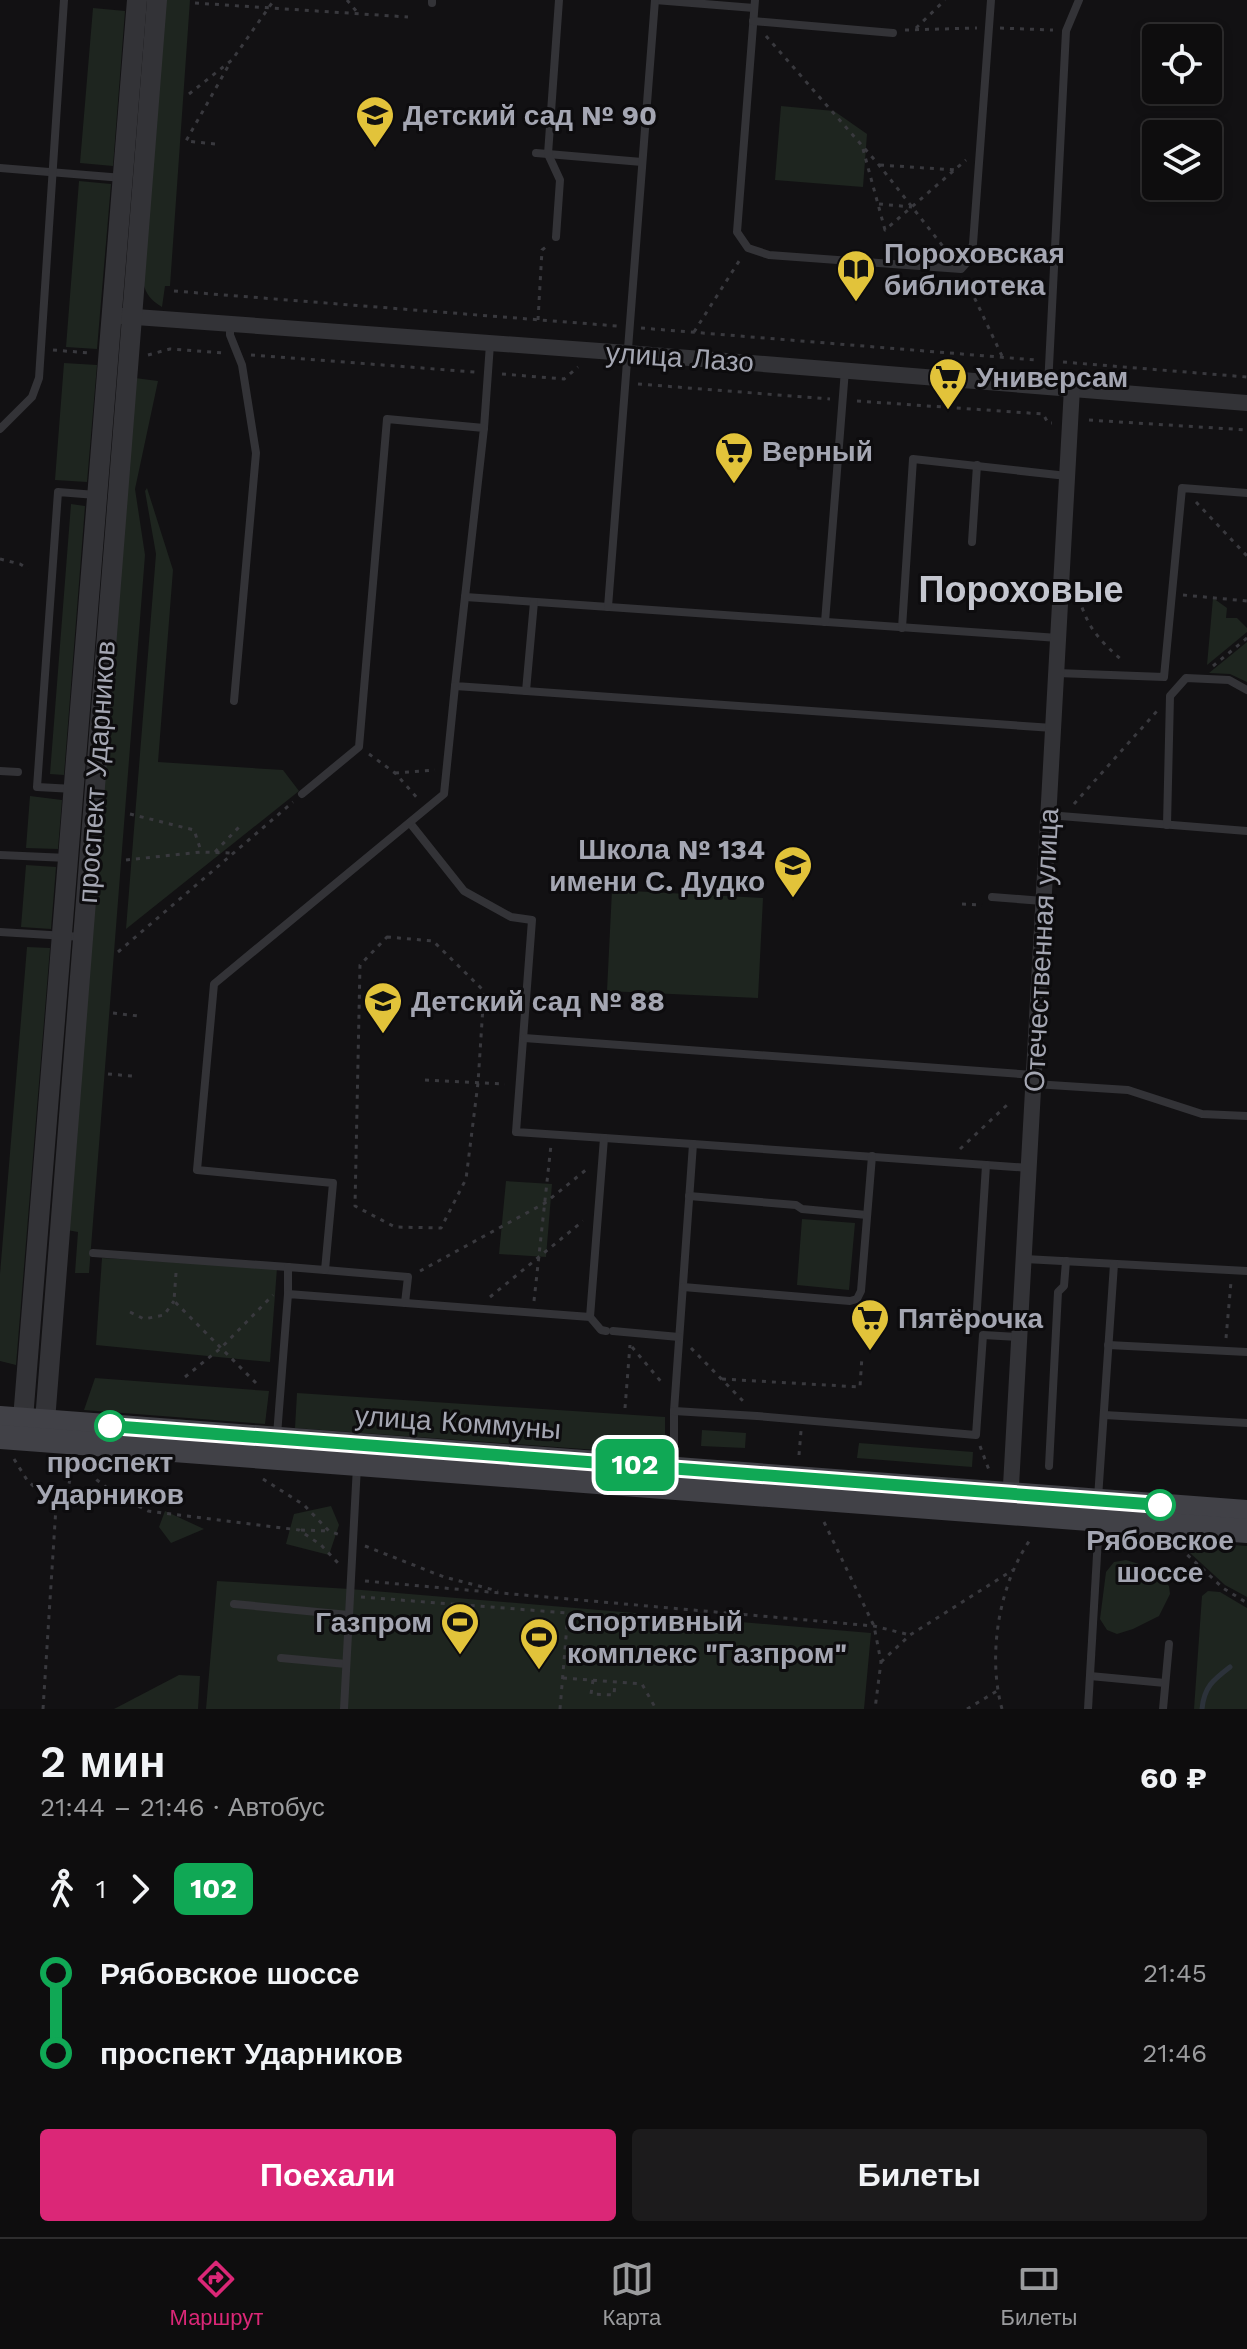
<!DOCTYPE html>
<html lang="ru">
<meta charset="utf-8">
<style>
body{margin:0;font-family:"Work Sans",sans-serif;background:#1c1b1c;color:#f1f3f6;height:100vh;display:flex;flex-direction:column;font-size:30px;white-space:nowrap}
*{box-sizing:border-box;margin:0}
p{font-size:26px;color:#9b9c9e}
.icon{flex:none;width:44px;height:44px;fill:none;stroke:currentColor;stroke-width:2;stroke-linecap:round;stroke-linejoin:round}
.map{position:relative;height:1709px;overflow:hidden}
.side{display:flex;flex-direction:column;background:#0e0d0e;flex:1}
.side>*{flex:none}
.badge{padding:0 16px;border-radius:12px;font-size:28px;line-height:52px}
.buttons{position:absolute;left:1142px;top:24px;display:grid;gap:16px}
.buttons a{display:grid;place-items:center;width:80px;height:80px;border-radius:8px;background:#0e0d0e;box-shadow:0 4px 12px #0003,0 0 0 2px #2e2d2e;font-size:40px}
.map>.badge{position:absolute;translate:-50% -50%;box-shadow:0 0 0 4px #fff}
.legs{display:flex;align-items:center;gap:12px;height:88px;padding:0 40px;font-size:26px}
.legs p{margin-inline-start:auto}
.headline{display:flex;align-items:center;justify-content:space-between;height:136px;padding:0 40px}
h1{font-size:44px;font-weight:600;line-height:60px}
.cta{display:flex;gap:16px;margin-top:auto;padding:16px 40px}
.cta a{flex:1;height:92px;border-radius:8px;background:#db2777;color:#fff;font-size:32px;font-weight:600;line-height:92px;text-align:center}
.cta a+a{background:#1c1b1c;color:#f1f3f6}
ul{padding:0 40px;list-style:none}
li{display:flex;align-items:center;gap:28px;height:80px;font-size:30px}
li i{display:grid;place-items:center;width:12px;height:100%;margin:0 10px;background:currentColor}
li i::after{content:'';width:20px;height:20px;margin:-10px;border:6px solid;border-radius:50%;background:#0e0d0e}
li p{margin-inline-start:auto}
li:first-child i{background:linear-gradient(#0000 50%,currentColor 0)}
li:last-child i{background:linear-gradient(currentColor 50%,#0000 0)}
.tabs{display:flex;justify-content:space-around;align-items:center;height:112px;border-top:2px solid #2e2d2e;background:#0e0d0e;font-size:22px;color:#9b9c9e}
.tabs a{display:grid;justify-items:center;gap:4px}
.tabs .selected{color:#db2777}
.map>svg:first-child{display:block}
.green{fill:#1e251f}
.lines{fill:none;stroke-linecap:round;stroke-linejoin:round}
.stream{stroke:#2c323a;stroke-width:5}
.path{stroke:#39393e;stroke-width:3;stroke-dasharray:4 6;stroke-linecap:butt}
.service{stroke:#333337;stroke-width:8}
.minor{stroke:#333337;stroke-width:16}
.tertiary{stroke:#333337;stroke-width:20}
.secondary{stroke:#414147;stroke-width:24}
.line-1-casing{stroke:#fff;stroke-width:18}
.line-1{stroke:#10a855;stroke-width:12}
.stop-1-dot{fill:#fff;stroke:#10a855;stroke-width:4}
.labels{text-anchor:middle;stroke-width:6;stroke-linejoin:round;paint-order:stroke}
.poi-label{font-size:28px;font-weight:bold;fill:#a4a6b2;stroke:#0d0c0e;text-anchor:start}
.street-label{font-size:28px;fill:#a4a6b2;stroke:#0d0c0e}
.stop-label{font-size:28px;font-weight:bold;fill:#a4a6b2;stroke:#0d0c0e}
.district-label{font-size:36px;font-weight:bold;fill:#c4c6cf;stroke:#0d0c0e}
</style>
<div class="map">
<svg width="1247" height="1709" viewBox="0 0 1247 1709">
<rect width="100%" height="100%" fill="#121113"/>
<g class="green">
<path d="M166,0H190L170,286H165L162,307C151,300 146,295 143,282Z"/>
<path d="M93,8L125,11L113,166L80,163Z"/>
<path d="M781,106L834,111L867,134L863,187L775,180Z"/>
<path d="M79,181L111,184L97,349L66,347Z"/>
<path d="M64,363L97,365L87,482L55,480Z"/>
<path d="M135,378L158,381L135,489L145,555L89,1273H75L78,1232L67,1230Z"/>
<path d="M147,488L173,570L158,762L283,770L299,791L126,929L156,554L145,491Z"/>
<path d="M71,504L85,506L64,775L50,774Z"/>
<path d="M1213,598L1227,608L1226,618H1237L1247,628V632L1207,665Z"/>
<path d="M1247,642V682L1230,674L1209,673Z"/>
<path d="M30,796L62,800L58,849L26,848Z"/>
<path d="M26,865L56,867L51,929L21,927Z"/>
<path d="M612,890L763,898L758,998L607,991Z"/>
<path d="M27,947L50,948L16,1365L0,1361V1274Z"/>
<path d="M506,1181L552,1184L546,1257L499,1254Z"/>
<path d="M802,1219L855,1223L849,1290L797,1285Z"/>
<path d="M102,1258L277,1268L270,1362L96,1345Z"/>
<path d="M95,1378L269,1391L265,1424L84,1410Z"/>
<path d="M297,1393L665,1417V1455L295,1428Z"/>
<path d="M702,1430L746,1433L745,1448L701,1446Z"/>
<path d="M859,1443L973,1452L972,1467L857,1458Z"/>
<path d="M331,1506L339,1525L329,1555L286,1544L294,1514Z"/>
<path d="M165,1511L204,1529L171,1543L159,1527Z"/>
<path d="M1177,1541L1247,1546V1597L1225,1585Z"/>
<path d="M1126,1560L1139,1564L1147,1576L1162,1579L1169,1586L1170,1594L1159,1616L1133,1629L1117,1634L1107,1630L1100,1619L1106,1572L1114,1562Z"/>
<path d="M217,1581L350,1589L871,1633L864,1709H206Z"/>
<path d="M1208,1591L1220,1592L1247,1608V1709H1194L1202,1596Z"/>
<path d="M179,1675L200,1676L198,1709H114Z"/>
</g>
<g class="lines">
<path class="stream" d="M1202,1709C1204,1687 1213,1680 1230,1667"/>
<g class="path">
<path d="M347,0L357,12"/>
<path d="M195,3L408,17"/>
<path d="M916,28L945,0"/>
<path d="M1000,28L1053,30"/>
<path d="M905,30L977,28"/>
<path d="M766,36L879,165L949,254"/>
<path d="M189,94L232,60L274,0"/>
<path d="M215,144L186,141L230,63"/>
<path d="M863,149L885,230L966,160"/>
<path d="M880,165L956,170"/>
<path d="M879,204L912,207"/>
<path d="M966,280L1002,356"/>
<path d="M174,291L617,326"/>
<path d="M538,320L542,250L547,246"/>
<path d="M641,328L1036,360"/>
<path d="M694,332L741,258"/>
<path d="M53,350L90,353"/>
<path d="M148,355L170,349L223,353"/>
<path d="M251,355L475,372"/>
<path d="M1063,362L1247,377"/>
<path d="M502,374L564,379L578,367"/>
<path d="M638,384L830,399"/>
<path d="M857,401L1043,414L1048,423H1052"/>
<path d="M1089,420L1247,430"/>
<path d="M1196,502L1247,556"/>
<path d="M0,559L20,564L28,569"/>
<path d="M1183,595L1247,601"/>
<path d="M1079,598C1088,629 1100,641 1124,662"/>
<path d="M1213,666L1247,638"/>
<path d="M369,754L395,773L419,800"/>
<path d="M395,773L435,770"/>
<path d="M1074,804L1157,711"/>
<path d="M130,814L194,830L201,851"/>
<path d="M215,852L240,826"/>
<path d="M126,860L201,852L232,853"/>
<path d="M962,904L982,905"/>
<path d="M387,937L433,941L484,991L478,1083L466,1179L441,1228L395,1227L355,1206L360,965Z"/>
<path d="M118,952L293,802"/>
<path d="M113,1013L138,1016"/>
<path d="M108,1074L132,1076"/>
<path d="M425,1080L505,1084"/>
<path d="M960,1149L1007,1105"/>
<path d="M420,1271L545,1203L587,1169"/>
<path d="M176,1273L174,1301L256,1383"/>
<path d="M490,1297L583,1221"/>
<path d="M534,1301L551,1145"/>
<path d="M130,1312L144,1319L164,1315L174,1301"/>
<path d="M1226,1338L1231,1282"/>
<path d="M632,1347L663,1384"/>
<path d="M691,1348L744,1402"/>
<path d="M185,1377L221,1348L273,1295"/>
<path d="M722,1379L860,1387L862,1356"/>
<path d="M625,1408L630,1345"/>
<path d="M980,1446L989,1470"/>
<path d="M799,1455L801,1431"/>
<path d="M14,1459L27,1480L55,1507"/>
<path d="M85,1463L97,1480L115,1494L148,1511L299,1530L321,1545L338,1563"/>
<path d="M263,1479L304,1505L329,1531L340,1535"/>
<path d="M824,1522L874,1626L881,1662L875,1709"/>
<path d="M301,1530L329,1531"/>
<path d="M365,1546L444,1577L498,1591"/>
<path d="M1180,1548L1223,1588L1247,1603"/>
<path d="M365,1581L874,1626L910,1635"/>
<path d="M361,1597L568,1613L560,1709"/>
<path d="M881,1662L910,1635L1013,1570"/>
<path d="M563,1678L642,1684L656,1709"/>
<path d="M593,1680L591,1694L614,1695L615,1683"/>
<path d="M43,1709L56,1507L67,1494L73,1464"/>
<path d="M967,1709L997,1691"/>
<path d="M1002,1709C987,1654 999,1583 1032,1537"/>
</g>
<g class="service">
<path d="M655,0L754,8"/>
<path d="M755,0L737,232L748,248L769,255L961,269L968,261L973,244L991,0"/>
<path d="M432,3V0"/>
<path d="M753,21L893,33"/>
<path d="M536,153L642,162"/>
<path d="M0,168L123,178"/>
<path d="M556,237L560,180L548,154L559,0"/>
<path d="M230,325V335L242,365L256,453L234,701"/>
<path d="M1048,386L1066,31L1079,0"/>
<path d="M484,428L490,344"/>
<path d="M0,429L32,397L39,378L64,0"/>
<path d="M972,542L977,465"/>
<path d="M465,597L1058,638"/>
<path d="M608,607L655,0"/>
<path d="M825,622L845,370"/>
<path d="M902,628L913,459L1067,476"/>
<path d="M1057,673L1164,677L1182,488L1247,493"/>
<path d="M526,691L534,602"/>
<path d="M0,771L18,772"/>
<path d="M74,789L37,787L58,492L96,495"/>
<path d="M302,794L359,747L387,419L484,428L455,686L1053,728"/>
<path d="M1048,815L1247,831"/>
<path d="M410,823L464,891L511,917L532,920L516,1132L693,1144L674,1411V1467"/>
<path d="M1167,825L1170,696L1186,678L1229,680L1247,690"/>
<path d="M0,855L68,858"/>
<path d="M992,897L1043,901"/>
<path d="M0,932L83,937"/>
<path d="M524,1038L1034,1075"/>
<path d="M1034,1084L1128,1090L1202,1114L1247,1116"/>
<path d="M693,1144L1030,1168"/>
<path d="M689,1196L796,1205L802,1209L867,1215"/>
<path d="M93,1253L288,1267"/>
<path d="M1025,1259L1247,1271"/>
<path d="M325,1270L408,1277L405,1303"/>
<path d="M683,1287L850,1301L857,1299L861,1291L872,1156"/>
<path d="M288,1294V1267L325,1270L333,1183L197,1170L214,984L444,794L455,686"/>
<path d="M590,1317L601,1330L606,1331"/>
<path d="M976,1324L986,1165"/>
<path d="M613,1331L679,1337"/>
<path d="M1108,1345L1247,1352"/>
<path d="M674,1411L757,1416L976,1435L983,1335L1019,1337"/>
<path d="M1104,1415L1247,1423"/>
<path d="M277,1435L288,1294L590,1317L604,1138"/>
<path d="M1049,1466L1058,1292L1064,1286L1066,1261"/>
<path d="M1098,1498L1114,1264"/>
<path d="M234,1604L349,1615"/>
<path d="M281,1658L346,1664"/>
<path d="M1090,1676L1165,1683"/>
<path d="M344,1709L357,1466"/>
<path d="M1088,1709L1099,1521"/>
<path d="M1163,1709L1169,1644"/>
</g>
<g class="minor">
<path d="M122,316L627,353L1247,403"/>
<path d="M1010,1504L1072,388"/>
</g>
<g class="tertiary">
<path d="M30,1432L23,1419L137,0"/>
<path d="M38,1432L45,1421L157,0"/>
</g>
<g class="secondary">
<path d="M0,1418L1247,1512"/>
<path d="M0,1437L1247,1531"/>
</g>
</g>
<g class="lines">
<defs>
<path id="line-1" d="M110,1426L1160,1505"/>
</defs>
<use href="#line-1" class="line-1-casing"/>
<use href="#line-1" class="line-1"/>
</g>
<defs>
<symbol id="school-pin" viewBox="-11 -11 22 30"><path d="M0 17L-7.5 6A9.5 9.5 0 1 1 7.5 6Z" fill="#e2c33a" stroke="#0d0c0e"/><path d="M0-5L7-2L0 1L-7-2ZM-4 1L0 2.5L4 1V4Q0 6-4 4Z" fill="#111"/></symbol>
<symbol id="library-pin" viewBox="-11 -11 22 30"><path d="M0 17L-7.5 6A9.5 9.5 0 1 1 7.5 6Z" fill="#e2c33a" stroke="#0d0c0e"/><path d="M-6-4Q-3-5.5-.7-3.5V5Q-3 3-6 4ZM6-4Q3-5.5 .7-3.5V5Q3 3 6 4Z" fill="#111"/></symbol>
<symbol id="supermarket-pin" viewBox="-11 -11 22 30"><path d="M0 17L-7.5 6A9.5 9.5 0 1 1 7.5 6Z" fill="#e2c33a" stroke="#0d0c0e"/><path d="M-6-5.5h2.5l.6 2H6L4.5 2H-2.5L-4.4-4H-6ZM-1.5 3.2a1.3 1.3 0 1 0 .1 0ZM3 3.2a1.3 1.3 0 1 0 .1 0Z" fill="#111"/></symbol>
<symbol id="stadium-pin" viewBox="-11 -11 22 30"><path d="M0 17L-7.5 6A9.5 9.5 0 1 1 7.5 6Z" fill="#e2c33a" stroke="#0d0c0e"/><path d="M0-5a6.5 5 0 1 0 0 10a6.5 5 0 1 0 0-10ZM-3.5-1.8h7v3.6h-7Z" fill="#111"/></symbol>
</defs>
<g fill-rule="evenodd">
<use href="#school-pin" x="353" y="93" width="44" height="60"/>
<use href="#library-pin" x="834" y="247" width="44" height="60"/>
<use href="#supermarket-pin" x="926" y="355" width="44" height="60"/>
<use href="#supermarket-pin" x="712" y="429" width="44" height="60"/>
<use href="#school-pin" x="771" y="843" width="44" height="60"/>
<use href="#school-pin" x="361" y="979" width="44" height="60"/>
<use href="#supermarket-pin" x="848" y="1296" width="44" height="60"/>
<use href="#stadium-pin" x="438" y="1600" width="44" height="60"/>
<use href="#stadium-pin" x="517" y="1615" width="44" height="60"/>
</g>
<g class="stop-1-dot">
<circle cx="110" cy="1426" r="14"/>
<circle cx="1160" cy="1505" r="14"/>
</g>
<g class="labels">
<g class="poi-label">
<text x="403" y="125">Детский сад № 90</text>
<text x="884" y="263">Пороховская<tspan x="884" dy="32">библиотека</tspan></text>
<text x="976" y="387">Универсам</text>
<text x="762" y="461">Верный</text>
<text x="765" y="859" text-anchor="end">Школа № 134<tspan x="765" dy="32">имени С. Дудко</tspan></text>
<text x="411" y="1011">Детский сад № 88</text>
<text x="898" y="1328">Пятёрочка</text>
<text x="567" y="1631">Cпортивный<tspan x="567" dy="32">комплекс "Газпром"</tspan></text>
<text x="432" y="1632" text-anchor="end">Газпром</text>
</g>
<g class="street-label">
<text transform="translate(680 357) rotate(4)" y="10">улица Лазо</text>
<text transform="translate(96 772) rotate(-86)" y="10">проспект Ударников</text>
<text transform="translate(1041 950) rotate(-87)" y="10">Отечественная улица</text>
<text transform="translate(458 1422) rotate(4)" y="10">улица Коммуны</text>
</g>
<g class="stop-label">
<text x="110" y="1472">проспект<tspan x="110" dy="32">Ударников</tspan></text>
<text x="1160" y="1550">Рябовское<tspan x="1160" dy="32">шоссе</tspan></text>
</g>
<g class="district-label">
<text x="1021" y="602">Пороховые</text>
</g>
</g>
</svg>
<div class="buttons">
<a><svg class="icon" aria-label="locate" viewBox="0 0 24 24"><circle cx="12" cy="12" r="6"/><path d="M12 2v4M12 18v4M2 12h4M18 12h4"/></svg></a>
<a><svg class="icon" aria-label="layers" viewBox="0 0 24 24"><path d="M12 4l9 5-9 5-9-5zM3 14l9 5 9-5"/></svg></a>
</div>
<b class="badge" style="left:635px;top:1465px;background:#10a855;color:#fff">102</b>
</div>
<section class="side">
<div class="headline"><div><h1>2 мин</h1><p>21:44 – 21:46 · Автобус</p></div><b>60 ₽</b></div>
<div class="legs"><svg class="icon" aria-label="walk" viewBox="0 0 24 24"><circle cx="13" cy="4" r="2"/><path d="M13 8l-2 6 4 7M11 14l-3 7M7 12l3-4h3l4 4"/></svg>1<svg class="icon" aria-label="forward" viewBox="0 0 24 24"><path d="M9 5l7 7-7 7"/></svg><b class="badge" style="background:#10a855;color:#fff">102</b></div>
<ul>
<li><i style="color:#10a855"></i><b>Рябовское шоссе</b><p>21:45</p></li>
<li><i style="color:#10a855"></i><b>проспект Ударников</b><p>21:46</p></li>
</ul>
<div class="cta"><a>Поехали</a><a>Билеты</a></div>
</section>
<nav class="tabs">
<a class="selected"><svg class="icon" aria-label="directions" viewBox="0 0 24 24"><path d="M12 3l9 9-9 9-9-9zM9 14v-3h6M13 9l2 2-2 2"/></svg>Маршрут</a>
<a><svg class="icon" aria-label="map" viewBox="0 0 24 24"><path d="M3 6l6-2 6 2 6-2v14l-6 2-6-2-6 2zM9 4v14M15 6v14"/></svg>Карта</a>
<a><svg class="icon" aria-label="tickets" viewBox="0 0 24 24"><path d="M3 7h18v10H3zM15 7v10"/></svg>Билеты</a>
</nav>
